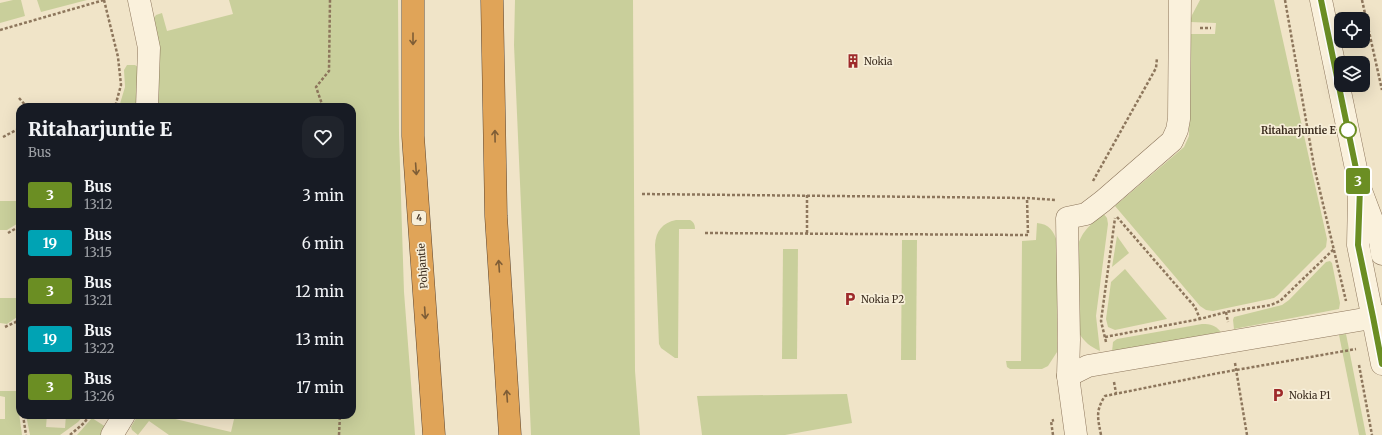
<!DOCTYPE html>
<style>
body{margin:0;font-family:Merriweather,serif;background:#20242c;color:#f1f3f6;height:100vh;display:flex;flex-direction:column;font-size:15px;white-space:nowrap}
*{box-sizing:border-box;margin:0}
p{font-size:13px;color:#9ea1a6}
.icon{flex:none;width:22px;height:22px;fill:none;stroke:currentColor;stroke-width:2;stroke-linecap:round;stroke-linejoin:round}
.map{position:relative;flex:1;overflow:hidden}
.drawer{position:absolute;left:16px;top:103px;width:340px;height:316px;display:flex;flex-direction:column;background:#171b24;border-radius:12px;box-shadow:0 4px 16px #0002}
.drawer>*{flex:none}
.badge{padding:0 8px;border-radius:3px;font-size:14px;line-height:26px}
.controls{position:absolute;left:1334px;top:12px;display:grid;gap:8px}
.controls a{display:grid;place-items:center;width:36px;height:36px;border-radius:8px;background:#171b24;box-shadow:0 4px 16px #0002;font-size:20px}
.map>.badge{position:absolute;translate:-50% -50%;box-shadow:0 0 0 2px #fff}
.round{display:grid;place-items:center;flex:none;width:42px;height:42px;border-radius:12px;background:#20242c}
.overview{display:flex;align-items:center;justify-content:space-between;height:68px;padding:0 12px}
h1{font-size:19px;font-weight:800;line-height:30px}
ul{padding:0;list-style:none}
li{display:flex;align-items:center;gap:12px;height:48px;padding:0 12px}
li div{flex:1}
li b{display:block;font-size:15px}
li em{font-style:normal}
li .badge{min-width:44px;font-weight:700;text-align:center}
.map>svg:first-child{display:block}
.green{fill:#c9cf9b}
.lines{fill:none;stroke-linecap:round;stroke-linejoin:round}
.minor-casing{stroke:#8d765c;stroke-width:23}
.highway-casing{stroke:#5b4430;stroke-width:23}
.path{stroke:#8d765c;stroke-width:2.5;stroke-dasharray:3 2;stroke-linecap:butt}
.minor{stroke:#faf1dc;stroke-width:22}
.highway{stroke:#e0a458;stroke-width:22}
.oneway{stroke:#7e5d36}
.line-casing{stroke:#fff;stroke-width:9}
.line{stroke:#6b8e23;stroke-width:6}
.stop-dot{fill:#fff;stroke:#6b8e23;stroke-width:2}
.labels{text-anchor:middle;stroke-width:3.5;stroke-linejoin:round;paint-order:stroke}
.shield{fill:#f7eed8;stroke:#756857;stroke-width:1}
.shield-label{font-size:9px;font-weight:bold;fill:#3d2e20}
.poi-label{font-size:10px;fill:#3d2e20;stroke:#f7eed8;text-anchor:start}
.stop-label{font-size:10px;font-weight:bold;fill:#3d2e20;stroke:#f7eed8;text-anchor:end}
.street-label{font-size:10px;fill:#3d2e20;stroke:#f7eed8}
</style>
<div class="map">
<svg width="1382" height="435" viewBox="0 0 1382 435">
<rect width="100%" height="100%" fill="#f0e4c8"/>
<g class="green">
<path d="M13,0H21L25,16L0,23V3Z"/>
<path d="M37,0H87L41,12Z"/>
<path d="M229,0H398L399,135L404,292L415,435H169L149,421L138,435L132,430L131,427L138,415H158L231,432L235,415H352V107H155L158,37L154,18L156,15L162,13L167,31L233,14Z"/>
<path d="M515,0H633L635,371L640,435H531L514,45Z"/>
<path d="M1200,0H1274L1327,239L1326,247L1278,295L1274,298L1213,311L1206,310L1200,306L1115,206L1184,147L1189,136L1191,34H1215L1216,23L1190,22L1192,15Z"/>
<path d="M127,65H135L138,67L137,107H119L125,87L124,70Z"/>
<path d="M0,201H20V222L7,230H0Z"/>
<path d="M1103,213L1107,218L1108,224L1096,316L1100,351C1091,347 1084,342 1079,333L1077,249C1081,231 1091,225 1103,213Z"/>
<path d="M676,220H690C694,222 695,225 695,229H679L678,358H675L661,348L659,344L655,245C656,231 662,223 676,220Z"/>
<path d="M1037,223C1049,224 1054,231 1057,242V352L1048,366L1042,369H1010L1007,367L1006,361H1021L1022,241L1036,240Z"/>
<path d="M1117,236L1129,253L1112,267Z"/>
<path d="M902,240H917L916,360H901Z"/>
<path d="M783,249H798L797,359H782Z"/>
<path d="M1330,261L1332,263L1340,303L1339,309L1234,329L1233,320L1234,317L1282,305L1289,300L1326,262Z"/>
<path d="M1125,269L1167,319L1115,330L1108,327L1106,319L1111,282Z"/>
<path d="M0,298H20V315L7,324L0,323Z"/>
<path d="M1202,324C1211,324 1215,325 1221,332L1112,352L1113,342L1117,339Z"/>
<path d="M1346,334L1366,435H1359L1339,335Z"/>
<path d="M0,391H20V406H18L22,435H0V419H5V397L0,396Z"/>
<path d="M847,394L852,423L785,435H702L697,396Z"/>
<path d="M26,415H47L46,427L65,428L66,415H84L78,422L60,435H30Z"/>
<path d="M92,418L109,429L104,435H77Z"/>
</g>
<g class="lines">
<defs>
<g id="minor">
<path d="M139,0L149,48L147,107"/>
<path d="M1321,0L1360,188L1380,241L1382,254"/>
<path d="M1359,197L1358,245L1382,364"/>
<path d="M1068,376L1088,366L1382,316"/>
<path d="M112,435L124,415"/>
<path d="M1076,435L1068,376L1069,340L1067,218L1086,214L1103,201L1172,141L1177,130L1179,119L1180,0"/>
</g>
<g id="highway">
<path d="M413,0V136L434,435"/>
<path d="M492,0L496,216L510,435"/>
</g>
</defs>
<use href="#minor" class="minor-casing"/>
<use href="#highway" class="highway-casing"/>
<g class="path">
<path d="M104,0L118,57L121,85L115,107"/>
<path d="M1285,0L1314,166L1346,301"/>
<path d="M1362,0L1382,90"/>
<path d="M1200,28H1211"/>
<path d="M0,30L104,0"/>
<path d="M19,98L27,107"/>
<path d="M107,107L115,105"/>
<path d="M323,107L316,87L329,71L330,0"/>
<path d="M3,137L20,128"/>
<path d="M1093,181L1156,68L1157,58"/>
<path d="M642,194L1027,198L1056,200"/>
<path d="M1117,217L1195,307L1200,319"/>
<path d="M8,233L20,226"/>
<path d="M705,233L1028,235L1027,198"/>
<path d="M807,233V195"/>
<path d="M1226,312L1228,322"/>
<path d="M5,327L20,320"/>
<path d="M1105,337L1200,319L1226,312L1271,305L1280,301L1334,249"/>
<path d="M1106,342L1101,321L1115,218"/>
<path d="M1235,363L1247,435"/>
<path d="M1359,365L1372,435"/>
<path d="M1114,382L1116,393"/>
<path d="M23,415L26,435"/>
<path d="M70,435L84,423L90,415"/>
<path d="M339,435L340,415"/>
<path d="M1053,435L1051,421L1054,420"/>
<path d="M1101,435C1098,419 1095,411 1105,396L1219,373L1356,349"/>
</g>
<use href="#minor" class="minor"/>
<use href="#highway" class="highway"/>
</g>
<defs><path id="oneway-shaft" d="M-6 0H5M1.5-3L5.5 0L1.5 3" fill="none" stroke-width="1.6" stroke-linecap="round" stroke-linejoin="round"/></defs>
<g class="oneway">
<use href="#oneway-shaft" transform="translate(413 39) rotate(90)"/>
<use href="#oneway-shaft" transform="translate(495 136) rotate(-91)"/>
<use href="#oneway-shaft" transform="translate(416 169) rotate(86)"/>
<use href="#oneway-shaft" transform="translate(499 266) rotate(-94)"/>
<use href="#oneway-shaft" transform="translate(425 313) rotate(86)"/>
<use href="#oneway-shaft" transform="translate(507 396) rotate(-94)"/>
</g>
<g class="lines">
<defs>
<path id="line" d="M1321,0L1360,188L1358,245L1373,317L1382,364"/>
</defs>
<use href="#line" class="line-casing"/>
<use href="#line" class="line"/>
</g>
<defs>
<symbol id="building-bare" viewBox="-9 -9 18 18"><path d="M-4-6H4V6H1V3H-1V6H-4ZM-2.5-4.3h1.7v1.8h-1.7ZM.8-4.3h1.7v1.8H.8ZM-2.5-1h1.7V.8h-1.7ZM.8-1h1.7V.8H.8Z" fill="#9e2a2b" stroke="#f7eed8" stroke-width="2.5" paint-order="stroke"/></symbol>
<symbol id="parking-bare" viewBox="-9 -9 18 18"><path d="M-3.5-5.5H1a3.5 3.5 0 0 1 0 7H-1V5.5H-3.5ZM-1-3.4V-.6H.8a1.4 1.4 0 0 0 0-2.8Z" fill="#9e2a2b" stroke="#f7eed8" stroke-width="2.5" paint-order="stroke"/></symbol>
</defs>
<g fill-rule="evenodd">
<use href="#building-bare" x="843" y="51" width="20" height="20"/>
<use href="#parking-bare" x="840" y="289" width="20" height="20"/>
<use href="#parking-bare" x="1268" y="385" width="20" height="20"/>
</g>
<circle class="stop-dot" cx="1348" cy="130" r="8"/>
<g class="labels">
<rect class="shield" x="412" y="211" width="14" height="14" rx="3"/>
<g class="shield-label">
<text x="419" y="221">4</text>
</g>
<g class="poi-label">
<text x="864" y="65">Nokia</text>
<text x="861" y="303">Nokia P2</text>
<text x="1289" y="399">Nokia P1</text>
</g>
<g class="stop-label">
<text x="1336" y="134">Ritaharjuntie E</text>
</g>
<g class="street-label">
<text transform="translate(422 266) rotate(-94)" y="4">Pohjantie</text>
</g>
</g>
</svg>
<div class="controls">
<a><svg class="icon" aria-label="locate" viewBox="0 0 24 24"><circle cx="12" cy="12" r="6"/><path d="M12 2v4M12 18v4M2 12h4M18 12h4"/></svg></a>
<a><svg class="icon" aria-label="layers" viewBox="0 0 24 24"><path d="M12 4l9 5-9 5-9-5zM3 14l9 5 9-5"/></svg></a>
</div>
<b class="badge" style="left:1358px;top:181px;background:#6b8e23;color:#fff">3</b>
<section class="drawer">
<div class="overview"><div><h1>Ritaharjuntie E</h1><p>Bus</p></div><a class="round"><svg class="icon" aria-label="heart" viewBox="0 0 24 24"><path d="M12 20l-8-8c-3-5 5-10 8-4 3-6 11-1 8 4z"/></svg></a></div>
<ul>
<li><span class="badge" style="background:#6b8e23;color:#fff">3</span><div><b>Bus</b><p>13:12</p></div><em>3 min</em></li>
<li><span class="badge" style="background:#00a3b4;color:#fff">19</span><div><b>Bus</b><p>13:15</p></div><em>6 min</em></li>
<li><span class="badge" style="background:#6b8e23;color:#fff">3</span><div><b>Bus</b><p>13:21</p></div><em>12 min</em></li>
<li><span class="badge" style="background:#00a3b4;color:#fff">19</span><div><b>Bus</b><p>13:22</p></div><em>13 min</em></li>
<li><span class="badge" style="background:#6b8e23;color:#fff">3</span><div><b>Bus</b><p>13:26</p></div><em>17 min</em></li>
</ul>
</section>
</div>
